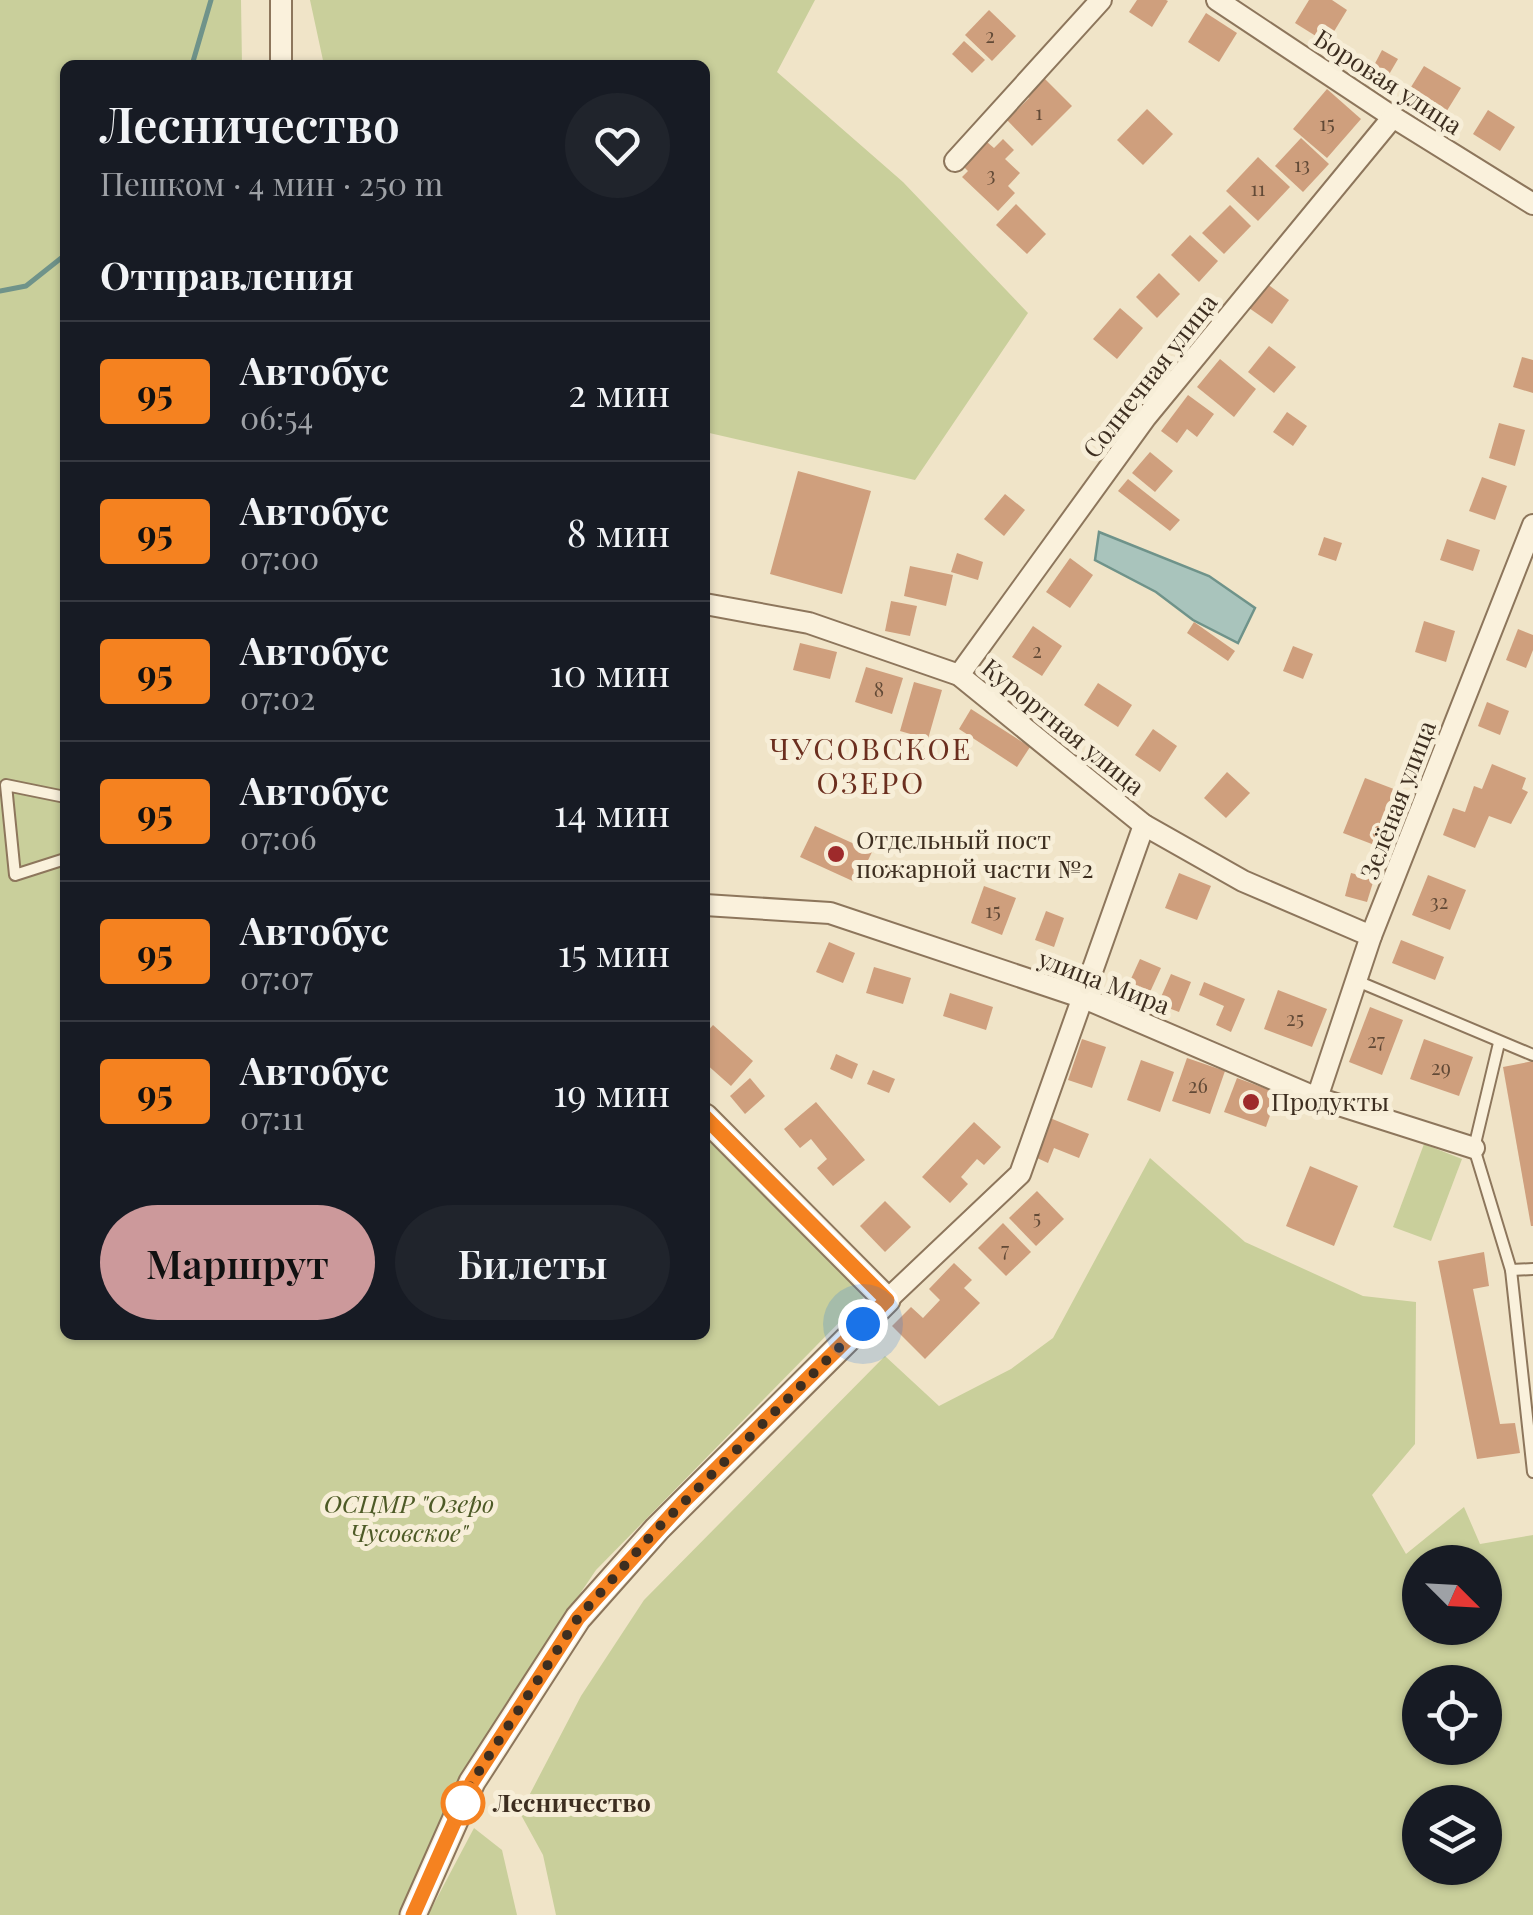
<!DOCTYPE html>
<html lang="ru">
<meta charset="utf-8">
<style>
body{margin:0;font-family:"Playfair Display",serif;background:#20242c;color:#f1f3f6;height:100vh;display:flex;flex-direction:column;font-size:38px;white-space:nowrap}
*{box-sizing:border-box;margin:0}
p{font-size:32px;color:#9ea1a6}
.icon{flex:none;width:55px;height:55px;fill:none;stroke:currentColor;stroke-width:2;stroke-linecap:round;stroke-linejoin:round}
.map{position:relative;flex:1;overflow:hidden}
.panel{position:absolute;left:60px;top:60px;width:650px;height:1280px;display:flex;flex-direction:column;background:#171b24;border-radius:15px;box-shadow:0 2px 8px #0004}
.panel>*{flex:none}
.badge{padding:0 20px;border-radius:8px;font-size:35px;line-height:65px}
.needle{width:65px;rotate:114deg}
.buttons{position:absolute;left:1402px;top:1545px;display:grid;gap:20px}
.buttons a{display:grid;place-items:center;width:100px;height:100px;border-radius:50%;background:#171b24;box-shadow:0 2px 8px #0004;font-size:50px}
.you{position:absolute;width:50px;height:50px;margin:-25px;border:8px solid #fff;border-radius:50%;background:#1a73e8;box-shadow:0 0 0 15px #1a73e833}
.map>.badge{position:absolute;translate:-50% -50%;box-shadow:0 0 0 5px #fff}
h2{padding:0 40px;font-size:38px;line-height:90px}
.round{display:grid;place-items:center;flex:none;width:105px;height:105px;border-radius:52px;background:#20242c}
.headline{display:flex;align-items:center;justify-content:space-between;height:170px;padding:0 40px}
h1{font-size:48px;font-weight:600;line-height:75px}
.cta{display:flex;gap:20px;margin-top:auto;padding:20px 40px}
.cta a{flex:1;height:115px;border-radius:60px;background:#cc999b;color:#111;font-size:40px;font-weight:600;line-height:115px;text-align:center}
.cta a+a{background:#20242c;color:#f1f3f6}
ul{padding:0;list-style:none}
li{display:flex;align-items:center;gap:30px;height:140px;padding:0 40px;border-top:2px solid #363941}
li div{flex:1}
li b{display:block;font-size:38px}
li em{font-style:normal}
li .badge{min-width:110px;font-weight:700;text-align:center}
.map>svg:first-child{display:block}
.green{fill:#c9cf9b;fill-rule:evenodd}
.water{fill:#a9c4bc;stroke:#6f938a;stroke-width:2.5}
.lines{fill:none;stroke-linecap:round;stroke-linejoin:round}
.stream{stroke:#6f938a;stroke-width:5}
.building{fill:#cf9f7d}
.service-casing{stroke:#8d765c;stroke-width:14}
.minor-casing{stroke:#8d765c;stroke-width:24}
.tertiary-casing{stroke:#8d765c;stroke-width:29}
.service{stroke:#faf1dc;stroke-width:10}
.minor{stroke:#faf1dc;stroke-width:20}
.tertiary{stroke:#faf1dc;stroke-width:25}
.line-casing{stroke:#fff;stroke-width:22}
.line{stroke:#f58220;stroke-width:15}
.walk{stroke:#3d2e20;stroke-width:10;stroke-dasharray:0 18}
.poi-dot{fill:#9e2a2b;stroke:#f7eed8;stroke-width:4}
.stop-dot{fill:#fff;stroke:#f58220;stroke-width:5}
.labels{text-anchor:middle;stroke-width:10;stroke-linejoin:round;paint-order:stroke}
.number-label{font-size:20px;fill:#624a37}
.street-label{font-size:25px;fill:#3d2e20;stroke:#f7eed8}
.poi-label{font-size:25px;fill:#3d2e20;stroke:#f7eed8;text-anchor:start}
.park-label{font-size:25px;font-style:italic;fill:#4d5a26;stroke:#f7eed8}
.stop-label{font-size:25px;font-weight:bold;fill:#3d2e20;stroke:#f7eed8;text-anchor:start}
.quarter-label{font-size:30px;letter-spacing:2.5px;fill:#6b2e1e;stroke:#f7eed8}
</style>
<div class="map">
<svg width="1533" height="1915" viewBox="0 0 1533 1915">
<rect width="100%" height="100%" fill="#f0e4c8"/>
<g class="green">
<path d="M0,0H241L242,65H65V1335H705V1131L868,1293L596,1570L502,1709L438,1826L404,1915H0Z"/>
<path d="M310,0H815L777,72L903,182L1028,313L915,480L705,432V65H324Z"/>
<path d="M1424,1144L1462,1159L1431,1241L1393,1227Z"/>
<path d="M1150,1158L1245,1242L1363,1296L1416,1302L1415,1444L1372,1495L1406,1554L1464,1507L1480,1544L1533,1535V1915H556L543,1855L520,1813L581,1696L644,1600L885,1356L939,1406L1011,1369L1053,1338ZM1420,1562H1485V1628H1420ZM1420,1682H1485V1748H1420ZM1420,1802H1485V1868H1420Z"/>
<path d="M474,1828L502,1850L517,1915H428Z"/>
</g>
<path class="water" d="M1099,532L1209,576L1255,608L1238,643L1193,620L1156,592L1095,560Z"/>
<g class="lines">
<g class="stream">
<path d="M192,65L211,0"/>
<path d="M0,291L26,286L65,255"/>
</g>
</g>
<g class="building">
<path d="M1137,0H1166L1168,1L1152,27L1129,12Z"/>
<path d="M1309,0H1332L1347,10L1327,43L1295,23Z"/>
<path d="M989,10L1016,36L992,61L965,35Z"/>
<path d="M1206,13L1237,33L1219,62L1188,42Z"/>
<path d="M964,41L985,60L972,73L952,54Z"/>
<path d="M1382,50L1398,59L1384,83L1369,75Z"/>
<path d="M1424,66L1461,88L1440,122L1403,100Z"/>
<path d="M1043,77L1072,106L1032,146L1007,120L1029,98L1025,94Z"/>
<path d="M1327,89L1361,119L1327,158L1293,129Z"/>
<path d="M1147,109L1173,134L1143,165L1117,140Z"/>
<path d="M1488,110L1515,127L1500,151L1473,134Z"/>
<path d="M1301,138L1329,164L1303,192L1275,166Z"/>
<path d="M1003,139L1014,150L1005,159L1020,173L1008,186L1015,193L998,211L962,177L968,171L963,166L987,142L994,148Z"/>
<path d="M1258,157L1290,187L1258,221L1226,191Z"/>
<path d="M1016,204L1046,234L1027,254L996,225Z"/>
<path d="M1230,205L1251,226L1224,254L1202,233Z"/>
<path d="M1190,235L1218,261L1199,282L1171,255Z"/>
<path d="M1159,273L1180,294L1157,318L1136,297Z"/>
<path d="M1266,283L1289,300L1272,324L1249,308Z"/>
<path d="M1120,308L1143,328L1117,359L1093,339Z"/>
<path d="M1269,346L1296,367L1274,393L1248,372Z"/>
<path d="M1522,357L1533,360V393L1513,387Z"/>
<path d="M1220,359L1256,389L1234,417L1197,387Z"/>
<path d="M1188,395L1214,414L1197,437L1187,429L1177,443L1161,431Z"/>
<path d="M1287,412L1307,426L1293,446L1273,432Z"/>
<path d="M1499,423L1525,430L1515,466L1489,458Z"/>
<path d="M1150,452L1173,471L1155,492L1132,473Z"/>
<path d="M798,471L871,491L842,594L770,574Z"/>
<path d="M1482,477L1507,486L1495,520L1469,511Z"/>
<path d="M1128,479L1180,520L1170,531L1118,491Z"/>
<path d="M1005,494L1025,510L1004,536L984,519Z"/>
<path d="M1324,537L1342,543L1336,561L1318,555Z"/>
<path d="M1447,539L1480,550L1473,571L1440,560Z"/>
<path d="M957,553L983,562L978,580L951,572Z"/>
<path d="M1070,558L1093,575L1070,608L1046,592Z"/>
<path d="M910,566L953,575L946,606L904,596Z"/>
<path d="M891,601L917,606L910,636L885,631Z"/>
<path d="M1424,621L1455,631L1446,662L1415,652Z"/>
<path d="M1194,622L1235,651L1228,661L1187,633Z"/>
<path d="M1033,626L1062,646L1042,676L1012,657Z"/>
<path d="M1518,629L1533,635V650L1526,668L1506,660Z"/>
<path d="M800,643L837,652L830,679L793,670Z"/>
<path d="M1293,646L1313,654L1303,679L1283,671Z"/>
<path d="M866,667L903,678L892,714L855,702Z"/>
<path d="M914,682L942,690L928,739L900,731Z"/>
<path d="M1098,683L1132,705L1118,727L1084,705Z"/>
<path d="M1487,702L1509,711L1500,735L1478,726Z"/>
<path d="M971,709L1030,747L1017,767L959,729Z"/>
<path d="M1153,729L1177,746L1160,772L1135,755Z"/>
<path d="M1492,764L1526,778L1522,789L1528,792L1511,824L1489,816L1475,848L1443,835L1453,808L1465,812L1474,786L1482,789Z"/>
<path d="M1227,772L1250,793L1226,818L1204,798Z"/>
<path d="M1365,778L1399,791L1377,846L1343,833Z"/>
<path d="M815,826L872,852L857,883L800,857Z"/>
<path d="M1179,873L1211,886L1197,920L1165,908Z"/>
<path d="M1351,873L1374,879L1367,902L1345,896Z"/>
<path d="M1428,875L1466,890L1450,930L1412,915Z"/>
<path d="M984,886L1016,898L1002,935L971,923Z"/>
<path d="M1046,911L1064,918L1054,947L1035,940Z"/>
<path d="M1401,940L1444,957L1435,980L1392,963Z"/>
<path d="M829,942L855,953L843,983L816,972Z"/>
<path d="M1140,959L1161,968L1145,1003L1124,994Z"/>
<path d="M874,967L911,978L903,1004L866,993Z"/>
<path d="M1171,974L1191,982L1179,1012L1158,1004Z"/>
<path d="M1204,982L1245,999L1231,1032L1216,1025L1224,1006L1199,995Z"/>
<path d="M1278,990L1327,1009L1312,1047L1264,1029Z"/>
<path d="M950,993L993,1007L986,1030L943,1016Z"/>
<path d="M1370,1007L1403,1020L1382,1075L1349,1062Z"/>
<path d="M713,1025L753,1061L731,1086L705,1063V1034Z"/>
<path d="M1082,1039L1106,1047L1092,1088L1068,1080Z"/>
<path d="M1424,1039L1473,1057L1459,1096L1410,1079Z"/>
<path d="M836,1054L858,1064L852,1079L830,1069Z"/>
<path d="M1187,1058L1225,1071L1210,1114L1172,1101Z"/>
<path d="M1141,1060L1174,1072L1160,1112L1127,1100Z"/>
<path d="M1533,1061V1226H1531L1503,1067Z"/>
<path d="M873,1070L895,1079L889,1093L867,1084Z"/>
<path d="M750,1078L765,1096L745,1114L730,1096Z"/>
<path d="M1237,1078L1278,1093L1266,1127L1224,1112Z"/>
<path d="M816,1102L865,1160L833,1186L817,1168L827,1159L811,1139L800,1148L784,1129Z"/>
<path d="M1050,1118L1089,1134L1079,1158L1054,1148L1048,1163L1035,1157Z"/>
<path d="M974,1122L1001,1147L984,1165L977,1159L961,1177L968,1184L950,1203L922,1177Z"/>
<path d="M1310,1166L1358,1186L1334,1246L1286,1226Z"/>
<path d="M1037,1191L1064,1219L1036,1246L1009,1218Z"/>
<path d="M885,1201L911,1227L885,1252L860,1226Z"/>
<path d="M1003,1223L1031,1252L1006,1276L978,1248Z"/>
<path d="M1484,1252L1489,1286L1473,1289L1500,1424L1515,1423L1520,1453L1477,1459L1438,1261Z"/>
<path d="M954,1263L972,1280L964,1288L980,1303L925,1359L892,1326L911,1307L923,1318L940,1300L929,1289Z"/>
</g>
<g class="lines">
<defs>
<g id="service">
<path d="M65,797L6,785L15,875L65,859"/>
<path d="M1357,981L1533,1055"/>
<path d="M1499,1043L1474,1148L1511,1270L1533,1472"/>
<path d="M1511,1270L1533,1269"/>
</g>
<g id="minor">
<path d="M1217,0L1393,117L1533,204"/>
<path d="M281,65V0"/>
<path d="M955,161L1101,0"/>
<path d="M705,604L809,623L959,675L1144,825L1243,881L1371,936"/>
<path d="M959,675L1146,417L1393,117"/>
<path d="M705,905L830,913L1084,998L1317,1098L1474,1148"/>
<path d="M1317,1098L1371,936L1533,525"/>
<path d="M887,1300L1020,1174L1144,825"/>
</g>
<path id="tertiary" d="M413,1915L472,1782L578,1618L657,1529L887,1300L705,1117"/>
</defs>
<use href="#service" class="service-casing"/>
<use href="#minor" class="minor-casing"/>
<use href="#tertiary" class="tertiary-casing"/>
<use href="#service" class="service"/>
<use href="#minor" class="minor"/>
<use href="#tertiary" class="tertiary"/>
</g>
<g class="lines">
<defs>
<path id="line" d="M413,1915L472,1782L578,1618L684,1501L887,1300L705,1117"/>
</defs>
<use href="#line" class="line-casing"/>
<use href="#line" class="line"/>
<path class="walk" d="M463,1803L472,1782L578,1618L657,1529L863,1324"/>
</g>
<g class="poi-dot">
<circle cx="836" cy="854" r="10"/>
<circle cx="1251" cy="1102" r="10"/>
</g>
<circle class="stop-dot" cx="463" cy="1803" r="20"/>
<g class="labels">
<g class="number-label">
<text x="990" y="43">2</text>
<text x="1039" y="120">1</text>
<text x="1327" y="131">15</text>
<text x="1302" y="172">13</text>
<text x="991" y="182">3</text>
<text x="1258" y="196">11</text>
<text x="1037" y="658">2</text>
<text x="879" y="697">8</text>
<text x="1439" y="909">32</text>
<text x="993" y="918">15</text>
<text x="1295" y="1026">25</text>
<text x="1376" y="1048">27</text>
<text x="1441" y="1075">29</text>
<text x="1198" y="1093">26</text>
<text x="1037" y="1225">5</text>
<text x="1005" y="1257">7</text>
</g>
<g class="street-label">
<text transform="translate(1388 82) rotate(33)" y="9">Боровая улица</text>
<text transform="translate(1150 376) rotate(-52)" y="9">Солнечная улица</text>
<text transform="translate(1063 727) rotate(39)" y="9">Курортная улица</text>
<text transform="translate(1398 800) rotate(-69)" y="9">Зелёная улица</text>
<text transform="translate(1104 982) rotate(21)" y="9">улица Мира</text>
</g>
<g class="poi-label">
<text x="856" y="849">Отдельный пост<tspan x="856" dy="29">пожарной части №2</tspan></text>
<text x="1271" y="1111">Продукты</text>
</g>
<g class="park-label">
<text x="409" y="1513">ОСЦМР "Озеро<tspan x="409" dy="29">Чусовское"</tspan></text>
</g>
<g class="stop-label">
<text x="493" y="1812">Лесничество</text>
</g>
<g class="quarter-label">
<text x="871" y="760">ЧУСОВСКОЕ<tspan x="871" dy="34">ОЗЕРО</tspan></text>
</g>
</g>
</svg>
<div class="buttons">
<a><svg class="needle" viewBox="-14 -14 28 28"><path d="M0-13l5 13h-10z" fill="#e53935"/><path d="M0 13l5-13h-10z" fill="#9ea1a6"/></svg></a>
<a><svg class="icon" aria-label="locate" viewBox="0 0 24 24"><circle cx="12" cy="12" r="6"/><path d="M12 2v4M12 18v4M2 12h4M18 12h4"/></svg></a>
<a><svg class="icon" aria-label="layers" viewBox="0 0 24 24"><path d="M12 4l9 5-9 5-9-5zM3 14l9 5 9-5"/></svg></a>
</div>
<div class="you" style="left:863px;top:1324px"></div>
<section class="panel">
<div class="headline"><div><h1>Лесничество</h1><p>Пешком · 4 мин · 250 m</p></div><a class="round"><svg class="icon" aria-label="heart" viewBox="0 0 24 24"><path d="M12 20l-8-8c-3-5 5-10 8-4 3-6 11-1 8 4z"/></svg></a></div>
<h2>Отправления</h2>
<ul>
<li><span class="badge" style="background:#f58220;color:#111">95</span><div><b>Автобус</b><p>06:54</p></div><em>2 мин</em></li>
<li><span class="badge" style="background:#f58220;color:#111">95</span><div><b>Автобус</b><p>07:00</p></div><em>8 мин</em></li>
<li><span class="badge" style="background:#f58220;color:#111">95</span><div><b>Автобус</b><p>07:02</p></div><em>10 мин</em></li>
<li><span class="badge" style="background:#f58220;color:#111">95</span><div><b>Автобус</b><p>07:06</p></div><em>14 мин</em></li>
<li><span class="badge" style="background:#f58220;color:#111">95</span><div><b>Автобус</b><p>07:07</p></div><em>15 мин</em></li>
<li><span class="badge" style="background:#f58220;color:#111">95</span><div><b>Автобус</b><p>07:11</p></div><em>19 мин</em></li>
</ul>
<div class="cta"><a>Маршрут</a><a>Билеты</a></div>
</section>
</div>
